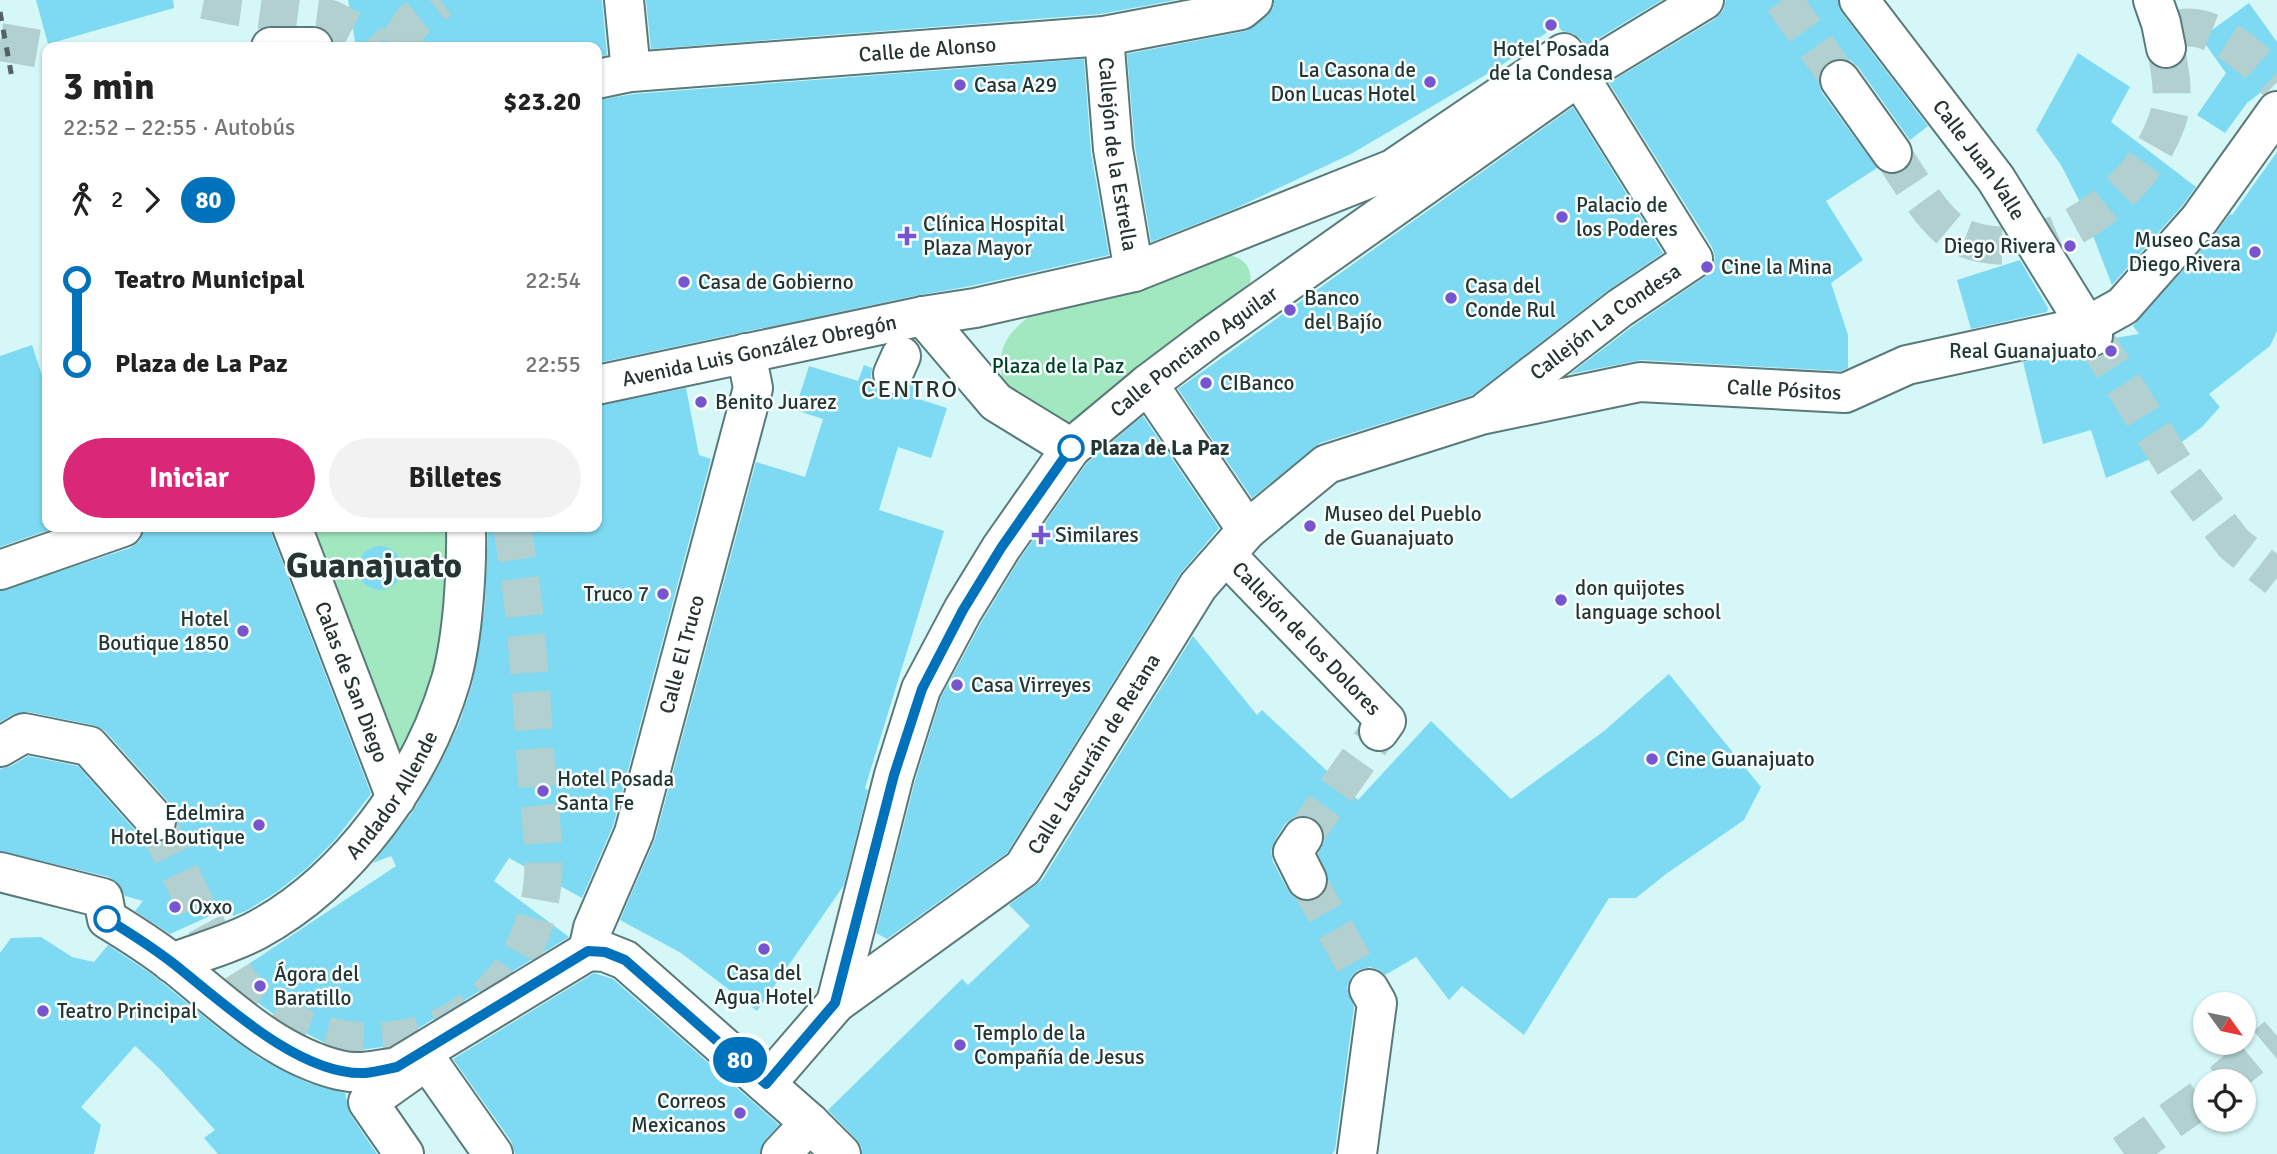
<!DOCTYPE html>
<html lang="es">
<meta charset="utf-8">
<style>
body{margin:0;font-family:Signika,sans-serif;background:#f2f2f2;color:#222;height:100vh;display:flex;flex-direction:column;font-size:26px;white-space:nowrap}
*{box-sizing:border-box;margin:0}
p{font-size:23px;color:#767676}
.icon{flex:none;width:38px;height:38px;fill:none;stroke:currentColor;stroke-width:2;stroke-linecap:round;stroke-linejoin:round}
.map{position:relative;flex:1;overflow:hidden}
.drawer{position:absolute;left:42px;top:42px;width:560px;height:490px;display:flex;flex-direction:column;background:#fff;border-radius:14px;box-shadow:0 2px 5px #0004}
.drawer>*{flex:none}
.badge{padding:0 14px;border-radius:23px;font-size:24px;line-height:46px}
.needle{width:46px;rotate:123deg}
.controls{position:absolute;left:2193px;top:992px;display:grid;gap:14px}
.controls a{display:grid;place-items:center;width:63px;height:63px;border-radius:50%;background:#fff;box-shadow:0 2px 5px #0004;font-size:35px}
.map>.badge{position:absolute;translate:-50% -50%;box-shadow:0 0 0 4px #fff}
.legs{display:flex;align-items:center;gap:10px;height:77px;padding:0 21px;font-size:23px}
.legs p{margin-inline-start:auto}
.headline{display:flex;align-items:center;justify-content:space-between;height:119px;padding:0 21px}
h1{font-size:38px;font-weight:700;line-height:52px}
.primary-button{display:flex;gap:14px;margin-top:auto;padding:14px 21px}
.primary-button a{flex:1;height:80px;border-radius:42px;background:#db2777;color:#fff;font-size:28px;font-weight:700;line-height:80px;text-align:center}
.primary-button a+a{background:#f2f2f2;color:#222}
ul{padding:0 21px;list-style:none}
li{display:flex;align-items:center;gap:24px;height:84px;font-size:26px}
li i{display:grid;place-items:center;width:10px;height:100%;margin:0 9px;background:currentColor}
li i::after{content:'';width:18px;height:18px;margin:-9px;border:5px solid;border-radius:50%;background:#fff}
li p{margin-inline-start:auto}
li:first-child i{background:linear-gradient(#0000 50%,currentColor 0)}
li:last-child i{background:linear-gradient(currentColor 50%,#0000 0)}
.map>svg:first-child{display:block}
.green{fill:#a1e8c0}
.building{fill:#7ddaf2;fill-rule:evenodd}
.lines{fill:none;stroke-linecap:round;stroke-linejoin:round}
.minor-tunnel{stroke:#b2d0d0;stroke-width:38;stroke-dasharray:38 19;stroke-linecap:butt}
.minor-casing{stroke:#5a7979;stroke-width:42}
.minor{stroke:#fff;stroke-width:38}
.rail{stroke:#516363;stroke-width:5;stroke-dasharray:9 9;stroke-linecap:butt}
.line-1-casing{stroke:#fff;stroke-width:16}
.line-1{stroke:#0072bc;stroke-width:10}
.poi-dot{fill:#7655cf;stroke:#f7fefe;stroke-width:2.5}
.stop-1-dot{fill:#fff;stroke:#0072bc;stroke-width:3.5}
.labels{text-anchor:middle;stroke-width:5;stroke-linejoin:round;paint-order:stroke}
.street-label{font-size:21px;fill:#273434;stroke:#f7fefe}
.poi-label{font-size:21px;fill:#273434;stroke:#f7fefe;text-anchor:start}
.park-label{font-size:21px;fill:#003e24;stroke:#f7fefe}
.stop-label{font-size:21px;font-weight:bold;fill:#273434;stroke:#f7fefe;text-anchor:start}
.quarter-label{font-size:24px;letter-spacing:2px;fill:#273434;stroke:#f7fefe}
.town-label{font-size:35px;font-weight:bold;fill:#273434;stroke:#f7fefe}
</style>
<div class="map">
<svg width="2277" height="1154" viewBox="0 0 2277 1154">
<rect width="100%" height="100%" fill="#d5f7f7"/>
<g class="green">
<path d="M1222,255C1244,254 1256,270 1248,291L1075,421L1055,424L1007,394C994,357 1000,337 1033,314Z"/>
<path d="M307,527H451L446,659L406,751H389Z"/>
</g>
<g class="building">
<path d="M36,0H173L174,8L48,44Z"/>
<path d="M348,0H602L607,55L597,57V47H356Z"/>
<path d="M646,0H1176L1101,14L651,49Z"/>
<path d="M1274,0H1662L1584,47L1582,40L1574,34L1562,31L1557,25L1499,67L1351,154L1234,209L1151,242L1135,146L1127,54L1246,31L1267,16L1273,8Z"/>
<path d="M1726,0H1838L1842,13L1928,126L1910,140L1858,67L1850,60L1837,58L1828,62L1820,70L1818,81L1822,93L1877,168L1826,201L1863,260L1831,283L1848,335V368L1841,371L1641,360L1570,374L1633,326L1705,277L1713,268L1715,257L1712,247L1609,83L1715,19L1723,11Z"/>
<path d="M2249,3L2277,42V80L2247,103L2225,133L2197,115L2226,73L2201,38Z"/>
<path d="M2078,53L2130,87L2111,122L2196,187L2182,206L2112,285L2080,202L2061,165L2036,130Z"/>
<path d="M1084,59L1091,153L1109,255L971,286L919,295L597,363V100L634,94Z"/>
<path d="M1573,107L1663,253L1607,291L1473,395L1320,443L1252,498L1178,389Z"/>
<path d="M2277,152V331L2270,346L2209,394L2220,407L2202,427L2171,450L2106,478L2091,430L2043,444L2023,362L2077,350L2083,356L2094,358L2105,354L2112,347L2114,338L2139,334L2133,326L2215,234L2230,214L2232,215Z"/>
<path d="M2020,260L2048,308L2047,312L1971,329L1957,280Z"/>
<path d="M32,345L47,390V527H57L0,547V356Z"/>
<path d="M864,365L872,368L871,377L875,386L884,394L895,396L905,392L914,381L917,382L912,397L947,408L931,458L898,447L879,510L944,531L865,788L868,790L844,885L757,1011L681,953L620,920L655,839L756,462L805,477L823,419L795,410L809,366L858,381Z"/>
<path d="M686,388L699,455L711,459L613,826L582,898L509,858L494,881L569,937L389,1046L360,1050L344,1049L323,1042L283,1021L226,979L396,866L391,856L373,863L413,811L440,764L459,724L472,685L485,606L488,527H597V406Z"/>
<path d="M1143,416L1219,528L1180,574L1007,853L887,939L876,933L915,781L941,697L982,621L1019,560L1087,463Z"/>
<path d="M144,527H271L272,535L371,794L335,840L307,868L278,891L246,911L233,916L230,907L170,934L135,911L143,901L125,896L119,884L109,877L0,851V769L11,766L28,756L78,766L140,836L149,841L161,842L170,838L176,828L177,817L172,806L105,731L93,725L28,712L14,714L0,722V591L130,548L140,541Z"/>
<circle cx="380" cy="568" r="22"/>
<path d="M1193,636L1257,715L1262,710L1358,800L1431,721L1511,799L1604,731L1669,674L1761,787L1744,820L1666,874L1636,898H1609L1524,1035L1462,986L1449,1000L1416,957L1385,975L1379,970L1370,967L1358,970L1351,977L1347,988L1354,1007L1335,1150L1332,1154H862V1148L856,1139L828,1110L962,979L968,985L1030,926L1009,905L1042,880ZM1304,815L1316,819L1323,828L1325,839L1318,854L1329,881L1325,893L1316,900L1306,902L1296,899L1288,890L1273,862L1271,851L1275,840L1285,824L1294,817Z"/>
<path d="M41,937L72,957L94,962L108,945L153,975L218,1028L259,1058L306,1082L345,1093L350,1114L377,1154H218L204,1138L215,1130L160,1069L135,1046L81,1107L101,1125L94,1154H0V953L11,938Z"/>
<path d="M594,973L613,979L779,1125L765,1140L760,1154H515L511,1141L453,1059Z"/>
</g>
<g class="lines">
<g class="minor-tunnel">
<path d="M204,0L233,6L331,19L367,38L375,47"/>
<path d="M1783,0L1840,80"/>
<path d="M2174,30C2211,17 2252,59 2277,82"/>
<path d="M0,42L47,50"/>
<path d="M396,47L412,22L440,0"/>
<path d="M1892,153C1907,176 1935,224 1959,236C2039,273 2141,197 2167,121C2176,96 2170,73 2166,48"/>
<path d="M2093,336L2178,471L2234,544L2277,578"/>
<path d="M156,821C178,867 198,915 225,958C231,968 237,980 245,989C346,1088 514,1041 540,900C548,861 540,818 537,779C531,695 527,610 512,527"/>
<path d="M1303,837L1379,731"/>
<path d="M1307,880L1369,989"/>
<path d="M2222,1082L2277,1036"/>
<path d="M2124,1154L2205,1096"/>
</g>
<defs>
<g id="minor">
<path d="M624,0L631,72"/>
<path id="s1" d="M1859,0L1996,179L2093,336"/>
<path d="M2153,0L2161,23L2166,48"/>
<path id="s2" d="M1104,36L1113,149L1134,272"/>
<path d="M271,47H313"/>
<path id="s3" d="M597,79L631,72L1104,36L1241,10L1253,0"/>
<path d="M1840,80L1892,153"/>
<path d="M923,316L996,402L1071,448"/>
<path d="M893,374L901,356"/>
<path d="M1148,384L1247,530"/>
<path id="s4" d="M597,385L923,316L975,308L1134,272L1393,169L1564,53"/>
<path id="s5" d="M1488,410L1620,308L1693,259L1579,76"/>
<path id="s6" d="M292,527L396,798"/>
<path id="s7" d="M1226,555L1386,721L1379,731"/>
<path d="M0,570L123,527"/>
<path d="M0,747L24,733L89,746L156,821"/>
<path d="M1303,837L1293,852L1307,880"/>
<path d="M0,872L103,898L107,919C130,933 152,947 174,964C224,1004 274,1054 339,1070C359,1075 377,1070 397,1067L588,951"/>
<path id="s8" d="M588,951L593,928L634,833L753,388L746,353"/>
<path d="M588,951L605,952L625,960L810,1123L841,1154"/>
<path id="s9" d="M172,963C200,952 231,944 257,930C348,881 422,778 451,680C463,637 467,571 466,527"/>
<path id="s10" d="M836,1003L894,775L921,689L963,610L1001,548L1071,448L1148,384L1209,338L1579,76L1704,0"/>
<path id="s11" d="M766,1084L836,1003L1023,868L1198,586L1247,530L1327,464L1481,415L1640,382L1845,393L1907,365L2087,326L2123,306L2199,220L2277,111"/>
<path d="M404,1154L368,1102L427,1060L493,1154"/>
<path d="M781,1154L810,1123"/>
<path d="M1357,1154L1377,1003L1369,989"/>
</g>
</defs>
<use href="#minor" class="minor-casing"/>
<use href="#minor" class="minor"/>
<path class="rail" d="M0,12L12,78"/>
</g>
<g class="lines">
<defs>
<path id="line-1" d="M107,919C130,933 152,947 174,964C222,1002 300,1076 365,1073C376,1072 387,1069 397,1067L588,951L605,952L625,960L766,1084L835,1003L894,775L922,689L963,610L1001,548L1071,448"/>
</defs>
<use href="#line-1" class="line-1-casing"/>
<use href="#line-1" class="line-1"/>
</g>
<g class="poi-dot">
<circle cx="1551" cy="25" r="7"/>
<circle cx="1430" cy="82" r="7"/>
<circle cx="960" cy="85" r="7"/>
<circle cx="1562" cy="217" r="7"/>
<path d="M903.5 225.5h7v7h7v7h-7v7h-7v-7h-7v-7h7z"/>
<circle cx="2070" cy="246" r="7"/>
<circle cx="2255" cy="252" r="7"/>
<circle cx="1707" cy="267" r="7"/>
<circle cx="684" cy="282" r="7"/>
<circle cx="1451" cy="298" r="7"/>
<circle cx="1290" cy="310" r="7"/>
<circle cx="2111" cy="351" r="7"/>
<circle cx="1206" cy="383" r="7"/>
<circle cx="701" cy="402" r="7"/>
<circle cx="1310" cy="526" r="7"/>
<path d="M1037.5 524.5h7v7h7v7h-7v7h-7v-7h-7v-7h7z"/>
<circle cx="663" cy="594" r="7"/>
<circle cx="1561" cy="600" r="7"/>
<circle cx="243" cy="631" r="7"/>
<circle cx="957" cy="685" r="7"/>
<circle cx="1652" cy="759" r="7"/>
<circle cx="543" cy="791" r="7"/>
<circle cx="259" cy="825" r="7"/>
<circle cx="175" cy="907" r="7"/>
<circle cx="764" cy="949" r="7"/>
<circle cx="260" cy="986" r="7"/>
<circle cx="43" cy="1011" r="7"/>
<circle cx="960" cy="1045" r="7"/>
<circle cx="740" cy="1113" r="7"/>
</g>
<g class="stop-1-dot">
<circle cx="1071" cy="448" r="12"/>
<circle cx="107" cy="919" r="12"/>
</g>
<g class="labels">
<g class="street-label">
<text dy="7" stroke="none"><textPath href="#s3" startOffset="332">Calle de Alonso</textPath></text>
<text dy="7" stroke="none"><textPath href="#s2" startOffset="119">Callejón de la Estrella</textPath></text>
<text dy="7" stroke="none"><textPath href="#s1" startOffset="200">Calle Juan Valle</textPath></text>
<text dy="7" stroke="none"><textPath href="#s5" startOffset="147">Callejón La Condesa</textPath></text>
<text dy="7" stroke="none"><textPath href="#s4" startOffset="166">Avenida Luis González Obregón</textPath></text>
<text dy="7" stroke="none"><textPath href="#s10" startOffset="766">Calle Ponciano Aguilar</textPath></text>
<text dy="7" stroke="none"><textPath href="#s11" startOffset="1316">Calle Pósitos</textPath></text>
<text dy="7" stroke="none"><textPath href="#s7" startOffset="116">Callejón de los Dolores</textPath></text>
<text dy="7" stroke="none"><textPath href="#s8" startOffset="312">Calle El Truco</textPath></text>
<text dy="7" stroke="none"><textPath href="#s6" startOffset="166">Calas de San Diego</textPath></text>
<text dy="7" stroke="none"><textPath href="#s11" startOffset="472">Calle Lascuráin de Retana</textPath></text>
<text dy="7" stroke="none"><textPath href="#s9" startOffset="285">Andador Allende</textPath></text>
</g>
<g class="poi-label">
<text x="1551" y="56" text-anchor="middle">Hotel Posada<tspan x="1551" dy="24">de la Condesa</tspan></text>
<text x="1416" y="77" text-anchor="end">La Casona de<tspan x="1416" dy="24">Don Lucas Hotel</tspan></text>
<text x="974" y="92">Casa A29</text>
<text x="1576" y="212">Palacio de<tspan x="1576" dy="24">los Poderes</tspan></text>
<text x="923" y="231">Clínica Hospital<tspan x="923" dy="24">Plaza Mayor</tspan></text>
<text x="2241" y="247" text-anchor="end">Museo Casa<tspan x="2241" dy="24">Diego Rivera</tspan></text>
<text x="2056" y="253" text-anchor="end">Diego Rivera</text>
<text x="1721" y="274">Cine la Mina</text>
<text x="698" y="289">Casa de Gobierno</text>
<text x="1465" y="293">Casa del<tspan x="1465" dy="24">Conde Rul</tspan></text>
<text x="1304" y="305">Banco<tspan x="1304" dy="24">del Bajío</tspan></text>
<text x="2097" y="358" text-anchor="end">Real Guanajuato</text>
<text x="1220" y="390">CIBanco</text>
<text x="715" y="409">Benito Juarez</text>
<text x="1324" y="521">Museo del Pueblo<tspan x="1324" dy="24">de Guanajuato</tspan></text>
<text x="1055" y="542">Similares</text>
<text x="1575" y="595">don quijotes<tspan x="1575" dy="24">language school</tspan></text>
<text x="649" y="601" text-anchor="end">Truco 7</text>
<text x="229" y="626" text-anchor="end">Hotel<tspan x="229" dy="24">Boutique 1850</tspan></text>
<text x="971" y="692">Casa Virreyes</text>
<text x="1666" y="766">Cine Guanajuato</text>
<text x="557" y="786">Hotel Posada<tspan x="557" dy="24">Santa Fe</tspan></text>
<text x="245" y="820" text-anchor="end">Edelmira<tspan x="245" dy="24">Hotel Boutique</tspan></text>
<text x="189" y="914">Oxxo</text>
<text x="764" y="980" text-anchor="middle">Casa del<tspan x="764" dy="24">Agua Hotel</tspan></text>
<text x="274" y="981">Ágora del<tspan x="274" dy="24">Baratillo</tspan></text>
<text x="57" y="1018">Teatro Principal</text>
<text x="974" y="1040">Templo de la<tspan x="974" dy="24">Compañía de Jesus</tspan></text>
<text x="726" y="1108" text-anchor="end">Correos<tspan x="726" dy="24">Mexicanos</tspan></text>
</g>
<g class="park-label">
<text x="1058" y="373">Plaza de la Paz</text>
</g>
<g class="stop-label">
<text x="1090" y="455">Plaza de La Paz</text>
</g>
<g class="quarter-label">
<text x="910" y="397">CENTRO</text>
</g>
<g class="town-label">
<text x="374" y="577">Guanajuato</text>
</g>
</g>
</svg>
<div class="controls">
<a><svg class="needle" viewBox="-14 -14 28 28"><path d="M0-13l5 13h-10z" fill="#e53935"/><path d="M0 13l5-13h-10z" fill="#767676"/></svg></a>
<a><svg class="icon" aria-label="locate" viewBox="0 0 24 24"><circle cx="12" cy="12" r="6"/><path d="M12 2v4M12 18v4M2 12h4M18 12h4"/></svg></a>
</div>
<b class="badge" style="left:740px;top:1060px;background:#0072bc;color:#fff">80</b>
<section class="drawer">
<div class="headline"><div><h1>3 min</h1><p>22:52 – 22:55 · Autobús</p></div><b>$23.20</b></div>
<div class="legs"><svg class="icon" aria-label="walk" viewBox="0 0 24 24"><circle cx="13" cy="4" r="2"/><path d="M13 8l-2 6 4 7M11 14l-3 7M7 12l3-4h3l4 4"/></svg>2<svg class="icon" aria-label="forward" viewBox="0 0 24 24"><path d="M9 5l7 7-7 7"/></svg><b class="badge" style="background:#0072bc;color:#fff">80</b></div>
<ul>
<li><i style="color:#0072bc"></i><b>Teatro Municipal</b><p>22:54</p></li>
<li><i style="color:#0072bc"></i><b>Plaza de La Paz</b><p>22:55</p></li>
</ul>
<div class="primary-button"><a>Iniciar</a><a>Billetes</a></div>
</section>
</div>
